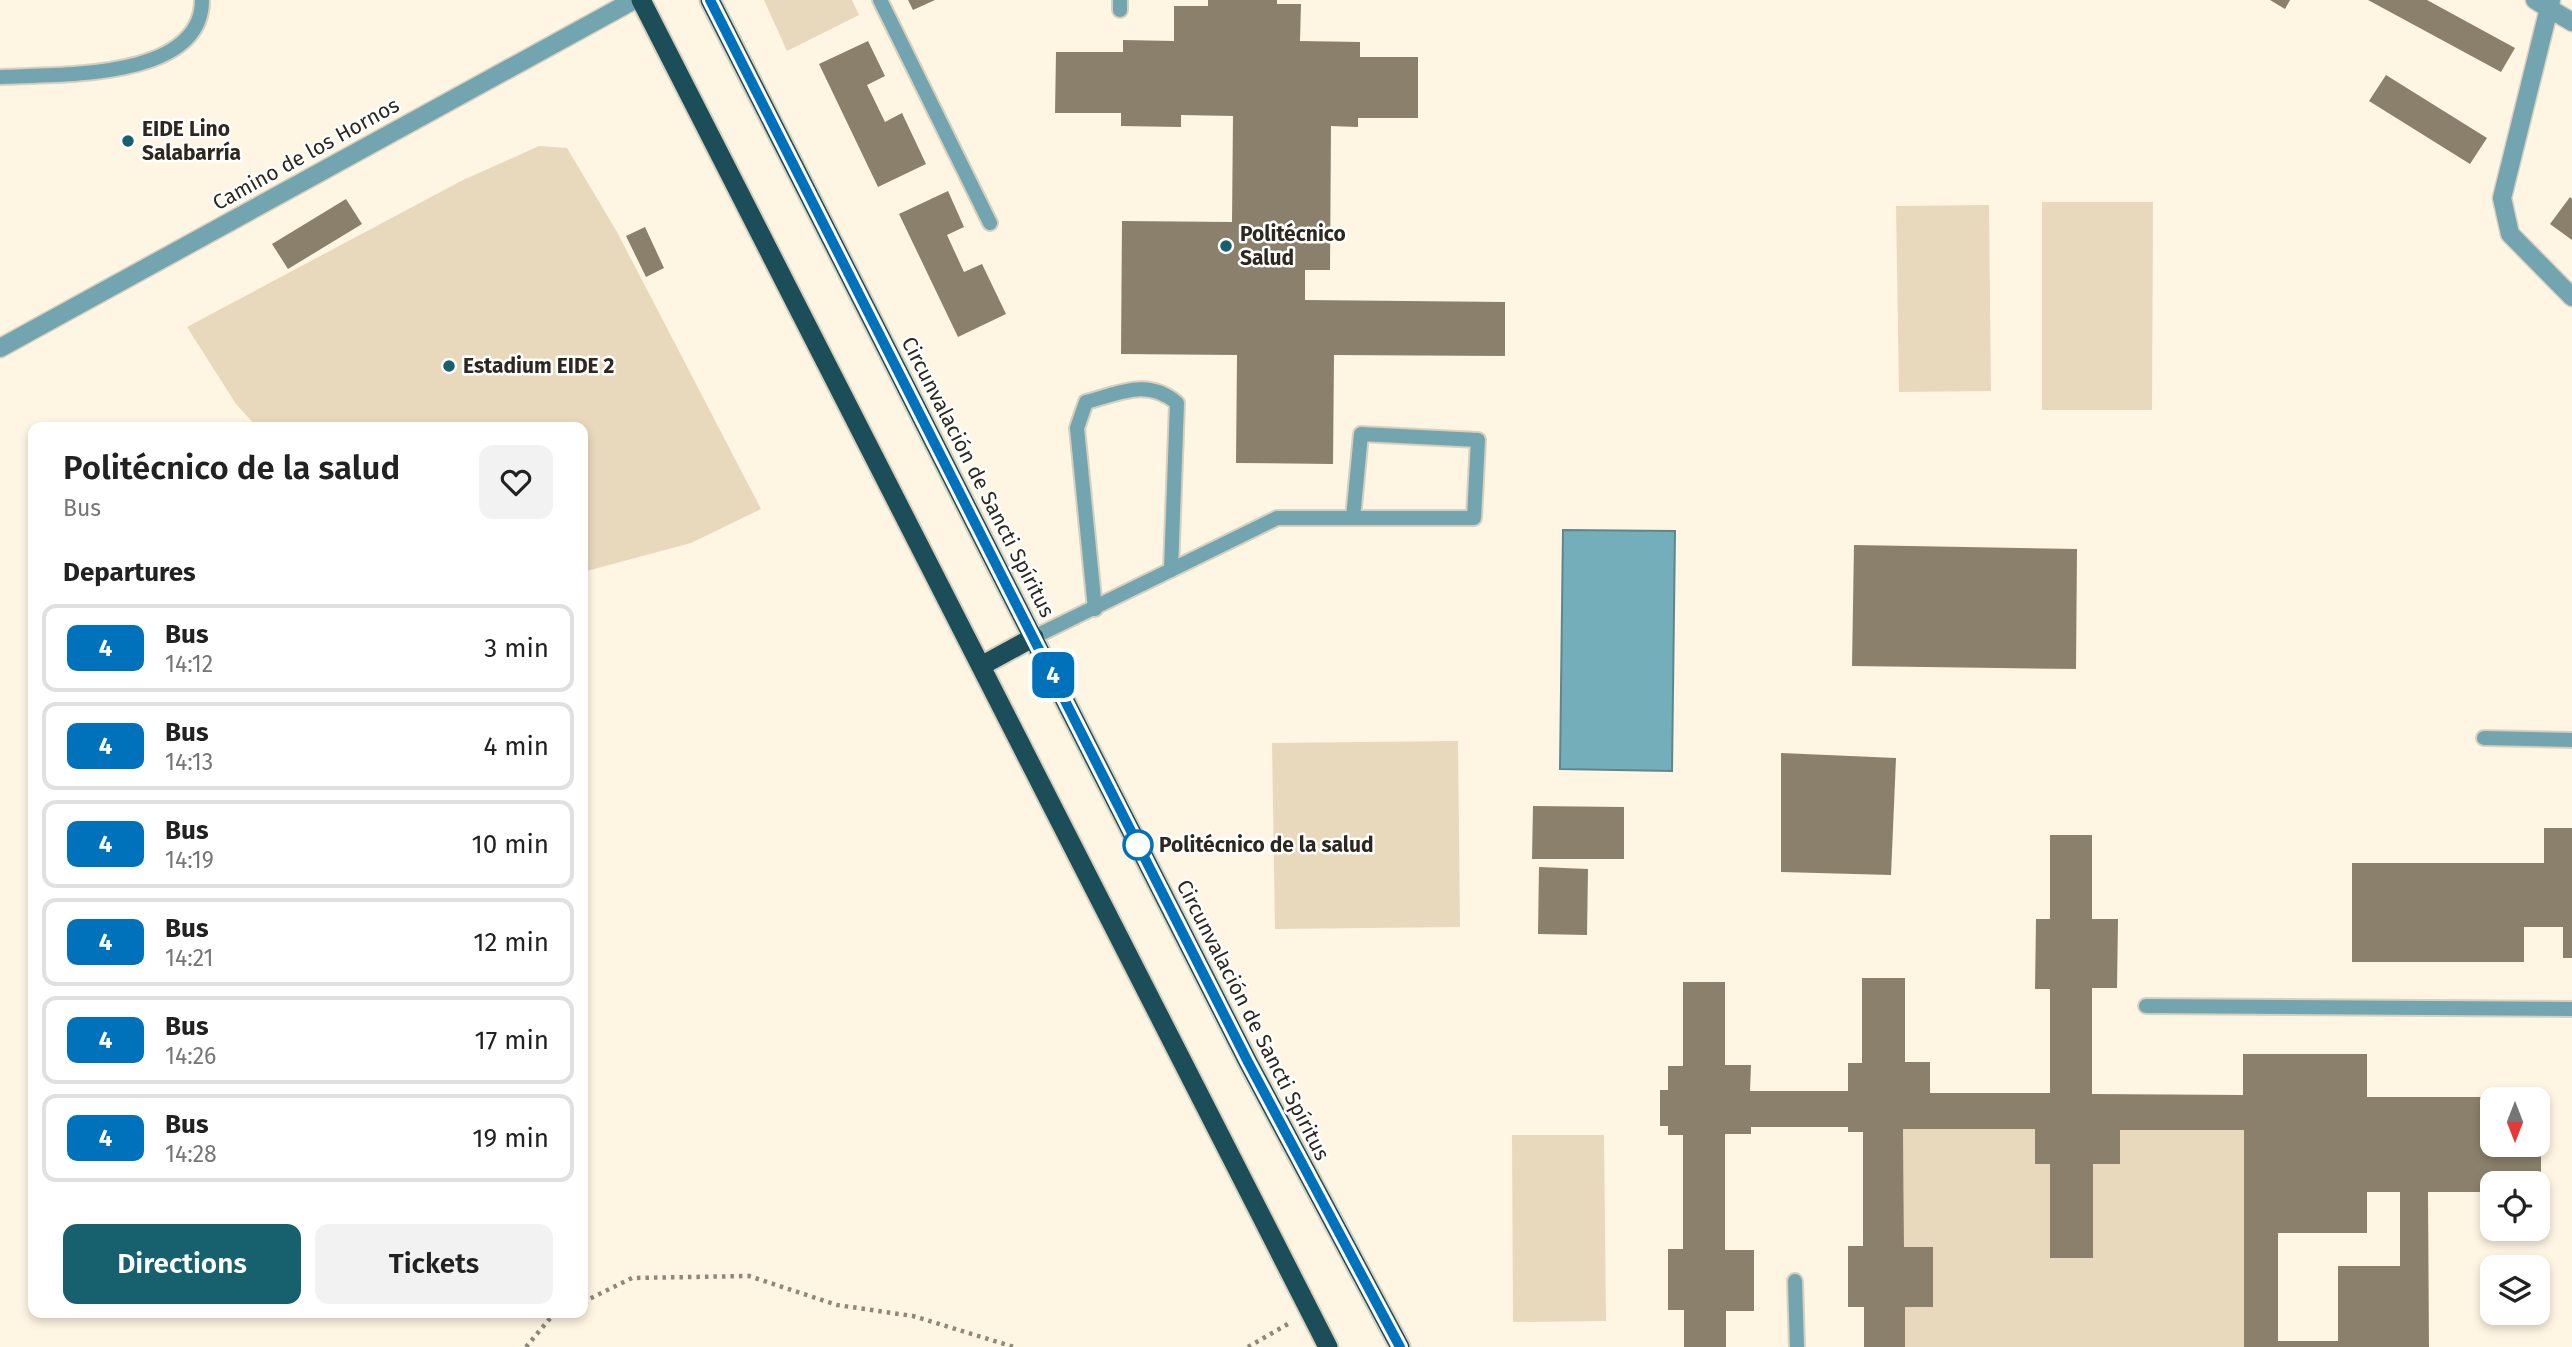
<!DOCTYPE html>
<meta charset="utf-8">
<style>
body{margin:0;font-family:"Fira Sans",sans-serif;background:#f2f2f2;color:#222;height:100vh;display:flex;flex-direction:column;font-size:26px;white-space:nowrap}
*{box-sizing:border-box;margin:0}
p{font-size:23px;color:#767676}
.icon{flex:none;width:38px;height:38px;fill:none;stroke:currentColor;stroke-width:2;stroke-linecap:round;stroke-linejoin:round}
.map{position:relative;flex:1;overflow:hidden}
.details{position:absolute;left:28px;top:422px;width:560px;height:896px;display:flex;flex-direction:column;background:#fff;border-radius:14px;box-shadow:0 4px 10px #0003}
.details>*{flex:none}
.badge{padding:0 14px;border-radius:10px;font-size:24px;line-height:46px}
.needle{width:46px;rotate:180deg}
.tools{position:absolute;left:2480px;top:1087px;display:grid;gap:14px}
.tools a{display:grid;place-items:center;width:70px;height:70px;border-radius:14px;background:#fff;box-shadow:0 4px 10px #0003;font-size:35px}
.map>.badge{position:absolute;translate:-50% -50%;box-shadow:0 0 0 4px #fff}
h2{padding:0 35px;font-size:26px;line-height:63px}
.round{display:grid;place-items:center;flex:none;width:74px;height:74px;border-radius:14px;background:#f2f2f2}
.overview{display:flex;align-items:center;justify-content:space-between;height:119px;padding:0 35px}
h1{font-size:33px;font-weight:600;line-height:52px}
.action{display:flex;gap:14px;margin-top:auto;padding:14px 35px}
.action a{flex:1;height:80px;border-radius:14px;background:#17616f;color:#fff;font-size:28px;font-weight:600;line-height:80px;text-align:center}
.action a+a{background:#f2f2f2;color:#222}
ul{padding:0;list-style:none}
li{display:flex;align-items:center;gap:21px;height:88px;margin:0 14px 10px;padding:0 21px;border:4px solid #e0e0e0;border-radius:14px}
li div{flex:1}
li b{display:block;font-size:26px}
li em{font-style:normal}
li .badge{min-width:77px;font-weight:700;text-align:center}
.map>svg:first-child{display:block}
.green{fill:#e8d9bd}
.water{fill:#75aebb;stroke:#5f868c;stroke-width:2}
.building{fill:#8b806b;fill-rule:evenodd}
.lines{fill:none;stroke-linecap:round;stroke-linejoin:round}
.service-casing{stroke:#d8d0bf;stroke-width:18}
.minor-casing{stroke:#d8d0bf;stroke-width:21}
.trunk-casing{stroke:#d8d0bf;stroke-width:23}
.path{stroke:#8e887a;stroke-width:4.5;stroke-dasharray:3.5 5;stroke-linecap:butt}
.service{stroke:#73a5b0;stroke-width:14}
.minor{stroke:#73a5b0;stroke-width:18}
.trunk{stroke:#1b4e58;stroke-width:19}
.line-casing{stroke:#fff;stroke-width:16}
.line{stroke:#0072bc;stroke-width:10}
.poi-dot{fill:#17616f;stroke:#fff;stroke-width:2.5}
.stop-dot{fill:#fff;stroke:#0072bc;stroke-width:3.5}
.labels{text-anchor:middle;stroke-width:5;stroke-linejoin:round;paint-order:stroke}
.poi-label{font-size:21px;font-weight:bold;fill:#2c281f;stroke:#fff;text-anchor:start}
.street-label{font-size:21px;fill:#2c281f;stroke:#fff}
.stop-label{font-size:21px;font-weight:bold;fill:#2c281f;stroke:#fff;text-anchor:start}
</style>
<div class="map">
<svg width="2572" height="1347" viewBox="0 0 2572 1347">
<rect width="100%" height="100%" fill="#fef5e2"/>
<g class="green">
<path d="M764,0H852L859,15L787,51Z"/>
<path d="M539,146L567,148L617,232L761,509L691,543L583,572V427H257L236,404L187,327L461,181Z"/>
<path d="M2042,202H2153L2152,410H2042Z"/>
<path d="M1989,205L1991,391L1899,392L1896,206Z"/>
<path d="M1458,741L1460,927L1275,929L1272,743Z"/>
<path d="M1903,1129H2035L2093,1164H2120V1130H2244V1347H1905Z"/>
<path d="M1512,1135H1604L1606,1321L1513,1322Z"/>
</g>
<path class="water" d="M1563,530L1675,531L1672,771L1560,769Z"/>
<g class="building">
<path d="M908,0H935L913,10Z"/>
<path d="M1208,0H1277V4H1301L1300,41L1360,42V57H1418V118H1358V127L1331,126L1330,270H1305V300L1505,302V356L1334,355L1333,464L1236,463L1237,355L1121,354L1122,221L1232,222L1233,116L1181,115V127L1121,126V113H1055L1056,52H1123V40L1174,41V6H1208Z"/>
<path d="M2270,0H2290L2285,9Z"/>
<path d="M2368,0H2427L2515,48L2501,72Z"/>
<path d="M868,41L885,76L867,85L885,122L902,113L926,164L878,187L819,64Z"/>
<path d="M2386,75L2487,138L2470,164L2369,101Z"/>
<path d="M948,191L964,227L947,235L964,272L982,264L1006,314L958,337L899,214Z"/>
<path d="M2570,197L2572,199V240L2550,224Z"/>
<path d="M346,199L362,224L288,269L272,244Z"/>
<path d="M645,227L664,268L646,277L626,236Z"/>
<path d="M1854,545L2077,549L2076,669L1852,666Z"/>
<path d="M1781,753L1896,758L1891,875L1781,872Z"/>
<path d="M1533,806L1624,807V859H1532Z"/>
<path d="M2544,828H2572V958H2563V927H2524V962H2352V863H2544Z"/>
<path d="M2050,835H2092V919H2118L2117,988H2092V1094L2243,1095V1054H2367V1097H2492V1144H2538V1098H2541V1192H2538V1183H2492V1192H2428L2429,1347H2244V1130H2120V1164H2093V1258H2050V1164H2035V1129H1903L1904,1247H1933V1307H1905V1347H1864V1307H1848V1246H1863V1132H1848V1127H1751V1134H1725V1250H1754V1311H1726V1347H1684V1310H1668V1249H1683V1135H1668V1126H1660V1090H1668V1066H1683V982H1725V1065H1751L1750,1091H1848V1063H1862V978H1905V1062H1930V1093H2050V989H2035L2036,919H2050ZM2367,1192H2400V1266H2338V1341H2278V1233H2367Z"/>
<path d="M1539,867L1588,869L1587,935L1538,934Z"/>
</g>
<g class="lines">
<defs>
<g id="service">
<path d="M880,0L990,223"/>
<path d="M1120,10V0"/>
<path d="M0,77C56,74 202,81 202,0"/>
<path d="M1095,609L1077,428L1086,402C1120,393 1148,378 1177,403L1171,570"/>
<path d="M1034,637L1277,518H1474L1478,440L1361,434L1353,518"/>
<path d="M2484,738L2572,740"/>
<path d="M2146,1006L2572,1009"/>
<path d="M1795,1281L1797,1347"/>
</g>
<g id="minor">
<path d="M2535,0L2572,22"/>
<path d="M2551,0L2502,198L2510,234L2572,297"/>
<path d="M0,348L634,0"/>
</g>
<g id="trunk">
<path d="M641,0L1328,1347"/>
<path d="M710,0L1248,1062L1400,1347"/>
<path d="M981,666L1034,637"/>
</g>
</defs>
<use href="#service" class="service-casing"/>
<use href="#minor" class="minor-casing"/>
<use href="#trunk" class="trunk-casing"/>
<g class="path">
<path d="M583,1302L632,1278L749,1276L837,1305L913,1316L1014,1347"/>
<path d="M526,1347L552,1316L561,1312"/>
<path d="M1248,1347L1288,1324"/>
</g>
<use href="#service" class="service"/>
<use href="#minor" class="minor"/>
<use href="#trunk" class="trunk"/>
</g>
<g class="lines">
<defs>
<path id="line" d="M710,0L1248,1062L1400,1347"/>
</defs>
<use href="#line" class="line-casing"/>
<use href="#line" class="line"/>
</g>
<g class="poi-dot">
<circle cx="128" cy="141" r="7"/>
<circle cx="1226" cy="246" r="7"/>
<circle cx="449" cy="366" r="7"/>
</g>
<circle class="stop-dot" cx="1138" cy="845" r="14"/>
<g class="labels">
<g class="poi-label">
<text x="142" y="136">EIDE Lino<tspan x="142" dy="24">Salabarría</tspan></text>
<text x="1240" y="241">Politécnico<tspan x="1240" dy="24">Salud</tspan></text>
<text x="463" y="373">Estadium EIDE 2</text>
</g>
<g class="street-label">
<text transform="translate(306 154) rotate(-29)" y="7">Camino de los Hornos</text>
<text transform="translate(978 477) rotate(63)" y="7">Circunvalación de Sancti Spíritus</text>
<text transform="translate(1253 1020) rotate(63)" y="7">Circunvalación de Sancti Spíritus</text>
</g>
<g class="stop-label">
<text x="1159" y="852">Politécnico de la salud</text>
</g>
</g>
</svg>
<div class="tools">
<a><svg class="needle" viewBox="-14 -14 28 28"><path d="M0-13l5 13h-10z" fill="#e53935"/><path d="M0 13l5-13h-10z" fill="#767676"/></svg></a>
<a><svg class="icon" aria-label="locate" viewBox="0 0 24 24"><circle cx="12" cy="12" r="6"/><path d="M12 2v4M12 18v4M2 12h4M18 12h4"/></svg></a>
<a><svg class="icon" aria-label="layers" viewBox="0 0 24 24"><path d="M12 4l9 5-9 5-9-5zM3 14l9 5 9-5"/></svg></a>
</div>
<b class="badge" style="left:1053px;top:675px;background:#0072bc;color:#fff">4</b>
<section class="details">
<div class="overview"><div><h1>Politécnico de la salud</h1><p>Bus</p></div><a class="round"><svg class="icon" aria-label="heart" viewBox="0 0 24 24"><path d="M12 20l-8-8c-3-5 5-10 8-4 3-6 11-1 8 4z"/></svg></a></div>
<h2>Departures</h2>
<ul>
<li><span class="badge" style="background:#0072bc;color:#fff">4</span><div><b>Bus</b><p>14:12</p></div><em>3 min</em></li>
<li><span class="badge" style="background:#0072bc;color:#fff">4</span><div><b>Bus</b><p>14:13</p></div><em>4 min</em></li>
<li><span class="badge" style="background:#0072bc;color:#fff">4</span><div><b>Bus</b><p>14:19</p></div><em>10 min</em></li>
<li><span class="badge" style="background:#0072bc;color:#fff">4</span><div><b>Bus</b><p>14:21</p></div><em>12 min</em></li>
<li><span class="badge" style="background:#0072bc;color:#fff">4</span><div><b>Bus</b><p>14:26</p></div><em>17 min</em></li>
<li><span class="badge" style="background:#0072bc;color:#fff">4</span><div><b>Bus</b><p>14:28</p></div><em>19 min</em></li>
</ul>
<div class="action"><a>Directions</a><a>Tickets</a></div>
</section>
</div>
